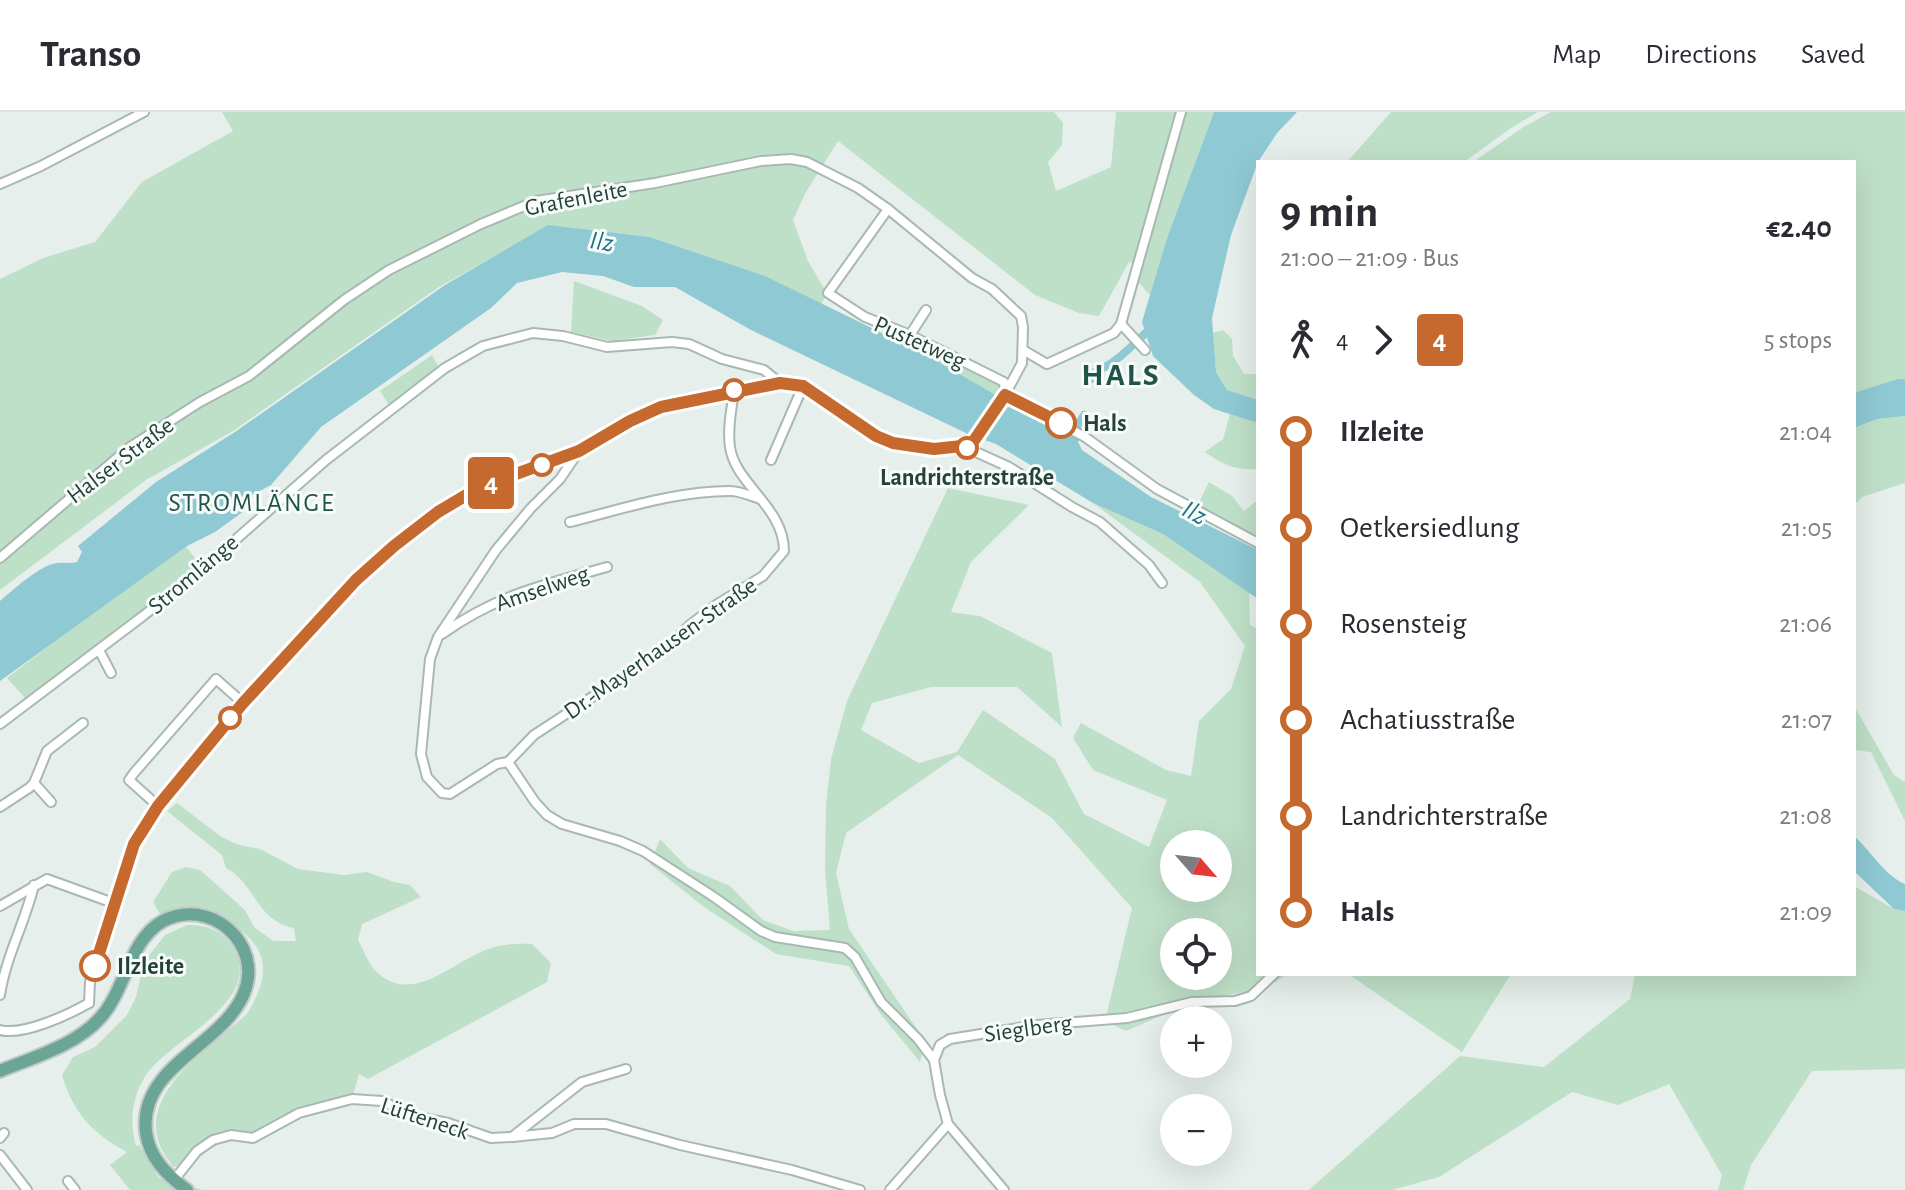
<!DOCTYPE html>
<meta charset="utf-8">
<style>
body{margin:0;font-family:"Alegreya Sans",sans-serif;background:#f7f7f7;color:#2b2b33;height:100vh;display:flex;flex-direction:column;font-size:30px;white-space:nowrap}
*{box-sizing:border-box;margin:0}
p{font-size:26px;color:#7c7c81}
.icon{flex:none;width:44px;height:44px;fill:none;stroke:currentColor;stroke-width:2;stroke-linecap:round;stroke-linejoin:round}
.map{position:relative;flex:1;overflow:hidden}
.sheet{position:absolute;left:1256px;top:48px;width:600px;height:816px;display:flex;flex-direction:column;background:#fff;border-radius:0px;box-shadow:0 8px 32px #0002}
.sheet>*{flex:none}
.badge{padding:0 16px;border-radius:6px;font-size:28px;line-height:52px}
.needle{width:52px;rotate:118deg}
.buttons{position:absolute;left:1160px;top:718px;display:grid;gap:16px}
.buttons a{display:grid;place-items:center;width:72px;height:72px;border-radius:50%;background:#fff;box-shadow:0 8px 32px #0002;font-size:40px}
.map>.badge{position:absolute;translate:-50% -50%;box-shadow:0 0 0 4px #fff}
.legs{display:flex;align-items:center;gap:12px;height:88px;padding:0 24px;font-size:26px}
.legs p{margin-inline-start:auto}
.summary{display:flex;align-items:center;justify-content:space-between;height:136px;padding:0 24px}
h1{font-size:44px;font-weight:700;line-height:60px}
ul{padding:0 24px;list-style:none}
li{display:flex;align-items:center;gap:28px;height:96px;font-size:30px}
li i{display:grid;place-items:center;width:12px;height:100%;margin:0 10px;background:currentColor}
li i::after{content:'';width:20px;height:20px;margin:-10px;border:6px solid;border-radius:50%;background:#fff}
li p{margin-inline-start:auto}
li:first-child i{background:linear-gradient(#0000 50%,currentColor 0)}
li:last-child i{background:linear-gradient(currentColor 50%,#0000 0)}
header{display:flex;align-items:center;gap:48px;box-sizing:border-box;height:112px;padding:0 40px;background:#fff;border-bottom:2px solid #e1e1e2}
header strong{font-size:38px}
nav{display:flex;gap:44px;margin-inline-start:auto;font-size:28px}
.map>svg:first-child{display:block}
.green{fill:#bfe0c8;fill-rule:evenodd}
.water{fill:#8ec9d4}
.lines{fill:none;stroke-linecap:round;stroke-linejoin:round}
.canal{stroke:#8ec9d4;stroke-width:8}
.minor-casing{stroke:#a8b8b2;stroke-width:12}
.primary-casing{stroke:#c2cac8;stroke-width:16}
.minor{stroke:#fff;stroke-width:8}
.primary{stroke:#6aa596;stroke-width:12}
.line-1-casing{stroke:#fff;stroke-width:18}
.line-1{stroke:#c6692e;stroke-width:12}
.stop-1-dot{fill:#fff;stroke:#c6692e;stroke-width:4}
.labels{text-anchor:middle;stroke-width:6;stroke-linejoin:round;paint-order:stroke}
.street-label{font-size:24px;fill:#24423a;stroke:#f7fbf9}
.stop-label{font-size:24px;font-weight:bold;fill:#24423a;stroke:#f7fbf9;text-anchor:start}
.water-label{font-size:26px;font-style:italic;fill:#1c6f80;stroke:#f7fbf9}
.neighbourhood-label{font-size:26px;letter-spacing:2px;fill:#1f5548;stroke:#f7fbf9}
.district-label{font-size:32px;font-weight:bold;letter-spacing:2px;fill:#1f5548;stroke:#f7fbf9}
</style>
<header>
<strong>Transo</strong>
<nav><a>Map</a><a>Directions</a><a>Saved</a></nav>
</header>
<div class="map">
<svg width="1905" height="1078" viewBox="0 0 1905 1078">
<rect width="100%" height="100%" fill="#e6efeb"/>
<g class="green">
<path d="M222,0H1054L1063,11L1062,33L1048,50L1056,79L1111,55L1116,0H1214L1167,126L1150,183L1138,170L1142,155L1129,150L1099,204L1079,201L1035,183L838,29L806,80L793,108L808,149L827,181L821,193L758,162L651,125L549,114L439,175L233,319L146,368L0,478V167L43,146L95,130L142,70L233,19Z"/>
<path d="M1391,0H1538L1511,16L1464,50H1347Z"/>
<path d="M1551,0H1905V267L1854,281V50H1473L1525,14Z"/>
<path d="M574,169L642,194L663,208L655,223L612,229L571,220Z"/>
<path d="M1223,218L1232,227L1233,244L1244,262H1258V288L1227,278L1216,260L1213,221Z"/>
<path d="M920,228L999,273L997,284L923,241Z"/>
<path d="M432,243L439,256L389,293L380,279Z"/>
<path d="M1230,302L1258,311V357C1236,359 1222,352 1205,340L1223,327Z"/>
<path d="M1905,304V371L1862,385L1854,393V316L1877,307Z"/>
<path d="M1209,370L1232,384L1244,399L1258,388V424L1196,397Z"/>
<path d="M948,376L1029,393L971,450L951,500L980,504L1052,541L1062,615L1017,575H931L872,591L861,618L919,651L957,640L983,598L1055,647L1084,702L1149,735L1167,688L1093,658L1073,626L1081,611L1166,658L1191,664L1199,609L1231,577L1245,534L1200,470L1093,391L1163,422L1249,480L1250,513L1258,517V862H1288L1267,875L1190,891L1126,919L1105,909L1132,796L1052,706L958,643L846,721L836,761L849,817L925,929L920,950L882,904L849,854L776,842L704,795L650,752L660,727L688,756L730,774L763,808L793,819L830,818L825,758L826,693L831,647L847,589ZM1174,732H1218V776H1174ZM1174,820H1218V864H1174Z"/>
<path d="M186,435L200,452C144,500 85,544 26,587L7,566L123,477Z"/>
<path d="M1854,594L1894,663L1905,670V709L1871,640L1854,638Z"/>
<path d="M177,691L220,724L236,732L260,737L298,757L344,763L367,760L394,770L410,773L421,785L362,812L358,828C363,837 367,848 373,856C408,896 449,853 483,839C499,832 515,831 532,832L551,851L547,870L368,967L359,962L352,987L327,991L253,1026L231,1023L197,1039L180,1053L173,1055C169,1048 163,1041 160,1034C138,979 213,933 247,902C266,870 273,843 240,818C231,811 223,805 212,803C197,800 177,803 161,804L153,790L172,760L186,755L200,758L245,798L254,815L273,829H296L294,816C256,809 256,772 226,756L222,743L167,699Z"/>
<path d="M1854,774L1894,797L1905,799V957L1812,959L1751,1053L1743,1078H1718L1722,1063L1669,972L1618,993L1572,980L1439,1065L1392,1078H1309L1460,944L1544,955L1630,887L1635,862H1854Z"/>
<path d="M187,813C204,812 221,818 231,832C270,888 170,927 146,963C132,985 129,1009 136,1034L139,1033L159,1066L203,1078H130L110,1053L127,1040C93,1022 73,1001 62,963L73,945L95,935L127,903L136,885L144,850L165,823Z"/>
<path d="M1348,862H1511L1462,940Z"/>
</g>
<g class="water">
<path d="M1214,0H1297L1277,21L1258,50L1231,123L1212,206L1216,260L1227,278L1258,288V311L1214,297L1194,283L1153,244L1142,210L1167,126Z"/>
<path d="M548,113L650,125L765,164L923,241L1062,321L1069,317L1081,324L1078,330L1082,338L1151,385L1258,438V487L1163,422L1093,391L996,332L970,323L751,218L675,175H634L603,164L562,160L517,171L491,196L321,315L271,373L250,384L244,399L215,420L187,434L0,569V489C13,478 40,453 57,451C65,450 69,452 77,450L82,440L78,434L156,370L235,320L445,173Z"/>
<path d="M1898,267H1905V304L1877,307L1854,316V281Z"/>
<path d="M1854,724C1871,739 1884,763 1905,772V799L1894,797L1854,759Z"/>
</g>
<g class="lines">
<g class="canal">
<path d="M1093,267L1095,260C1120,249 1132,233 1152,215"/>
<path d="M1072,323L1084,303"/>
</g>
<defs>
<g id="minor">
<path d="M0,72L41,54L144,0"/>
<path d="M888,97L828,181L865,205L910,223L1004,270L1005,282"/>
<path d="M1121,212L1145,238"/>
<path d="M910,223L926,198"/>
<path d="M1023,238L1047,252L1114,221L1121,212L1181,0"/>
<path d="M1005,283L1085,325L1157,377L1258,431"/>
<path d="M771,348L803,274"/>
<path d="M570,410C622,397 676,379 730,379C740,379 751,384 760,387"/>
<path d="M0,446L130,335L200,290L249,264L344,188L389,158L481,112L536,89L655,71L761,49L791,47L807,50L858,76L888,97L972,166L992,177L1021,204L1023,215L1022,251L1000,292L975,330L967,336"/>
<path d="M442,522C497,483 543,473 607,455"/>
<path d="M99,538L111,561"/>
<path d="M0,612L143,504L208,452L326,348L445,256L483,234L533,221L563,224L607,235L672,230L689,232L722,247L764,258L780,271"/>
<path d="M508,650L535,690L547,703L562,712L620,729L643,739L714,785L761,819L775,825L845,836L855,845L881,890L918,927L934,948"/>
<path d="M508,650L534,623L667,536L690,513L716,493L763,464L784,439C784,395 735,372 730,335C727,316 732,296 734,278"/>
<path d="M508,650L497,652L450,682L442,681L427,665L421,642L430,547L438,525L496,438L531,396L560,367L579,339"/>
<path d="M34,671L51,690"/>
<path d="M158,694L129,668L134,661L216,567L243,591"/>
<path d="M0,695L29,676L34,671L47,639L83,611"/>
<path d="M0,794L47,767L116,792"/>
<path d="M0,883C6,844 25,811 34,773"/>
<path d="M89,891L90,870L95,854L134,732L145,712L243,591L356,468L394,434L438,400L480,375L579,339L646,301L678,290L780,271L803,274L876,324L893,331L934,337L967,336L1009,355L1072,395L1100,410L1149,453L1162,471"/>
<path d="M0,918C23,924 68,903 89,891"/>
<path d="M512,1025L552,1021L574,1012H606L680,1033L792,1058L860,1078"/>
<path d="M0,1026L4,1021"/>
<path d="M0,1043L27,1078"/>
<path d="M174,1068L197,1039L213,1028L231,1023L253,1026L299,1001L352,987L382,989L414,1004L448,1011L491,1026L512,1025L582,970L626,957"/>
<path d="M68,1069L75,1078"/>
<path d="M890,1078L948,1012"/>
<path d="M1004,1078L948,1012L940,983L934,948L940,933L950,927L1037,913L1127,906L1192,890L1235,889L1251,884L1274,862"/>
</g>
<path id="primary" d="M0,959C34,945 77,933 101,905C126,877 129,828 163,809C210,784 264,832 244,881C223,934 138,954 146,1020C149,1046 167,1063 187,1078"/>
</defs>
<use href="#minor" class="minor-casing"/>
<use href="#primary" class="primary-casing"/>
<use href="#minor" class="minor"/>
<use href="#primary" class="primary"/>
</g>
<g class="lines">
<defs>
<path id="line-1" d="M95,854L134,732L158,694L243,591L356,468L394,434L438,400L480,375L579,339L630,309L661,295L780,271L803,274L876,324L893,331L934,337L971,333L1005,283L1061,311"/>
</defs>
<use href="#line-1" class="line-1-casing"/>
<use href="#line-1" class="line-1"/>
</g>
<g class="stop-1-dot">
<circle cx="734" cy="278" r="10"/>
<circle cx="1061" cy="311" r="14"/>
<circle cx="967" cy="336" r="10"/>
<circle cx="542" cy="353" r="10"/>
<circle cx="230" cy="606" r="10"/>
<circle cx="95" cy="854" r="14"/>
</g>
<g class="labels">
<g class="street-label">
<text transform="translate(576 86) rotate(-11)" y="8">Grafenleite</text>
<text transform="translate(920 230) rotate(24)" y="8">Pustetweg</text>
<text transform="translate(120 348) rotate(-37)" y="8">Halser Straße</text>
<text transform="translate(193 462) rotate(-40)" y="8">Stromlänge</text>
<text transform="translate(542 476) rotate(-19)" y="8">Amselweg</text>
<text transform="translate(660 536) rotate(-35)" y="8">Dr.-Mayerhausen-Straße</text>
<text transform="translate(1028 916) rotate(-8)" y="8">Sieglberg</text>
<text transform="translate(425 1006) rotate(18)" y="8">Lüfteneck</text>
</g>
<g class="stop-label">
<text x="1083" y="319">Hals</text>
<text x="967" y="373" text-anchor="middle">Landrichterstraße</text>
<text x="117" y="862">Ilzleite</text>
</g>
<g class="water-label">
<text transform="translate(602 129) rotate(10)" y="9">Ilz</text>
<text transform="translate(1195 400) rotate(29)" y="9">Ilz</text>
</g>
<g class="neighbourhood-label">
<text x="252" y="399">STROMLÄNGE</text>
</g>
<g class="district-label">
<text x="1121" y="273">HALS</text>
</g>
</g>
</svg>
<div class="buttons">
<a><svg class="needle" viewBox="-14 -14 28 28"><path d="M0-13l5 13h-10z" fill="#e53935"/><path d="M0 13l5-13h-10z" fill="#7c7c81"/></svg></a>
<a><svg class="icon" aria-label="locate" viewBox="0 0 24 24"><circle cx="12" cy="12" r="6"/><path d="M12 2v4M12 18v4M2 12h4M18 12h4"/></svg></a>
<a>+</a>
<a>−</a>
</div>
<b class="badge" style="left:491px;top:371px;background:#c6692e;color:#fff">4</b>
<section class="sheet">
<div class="summary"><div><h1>9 min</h1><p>21:00 – 21:09 · Bus</p></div><b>€2.40</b></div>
<div class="legs"><svg class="icon" aria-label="walk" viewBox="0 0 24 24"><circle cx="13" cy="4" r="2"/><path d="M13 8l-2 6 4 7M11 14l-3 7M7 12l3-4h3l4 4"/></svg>4<svg class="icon" aria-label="forward" viewBox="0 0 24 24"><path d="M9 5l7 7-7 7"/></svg><b class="badge" style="background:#c6692e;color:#fff">4</b><p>5 stops</p></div>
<ul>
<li><i style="color:#c6692e"></i><b>Ilzleite</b><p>21:04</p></li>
<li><i style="color:#c6692e"></i><span>Oetkersiedlung</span><p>21:05</p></li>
<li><i style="color:#c6692e"></i><span>Rosensteig</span><p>21:06</p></li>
<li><i style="color:#c6692e"></i><span>Achatiusstraße</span><p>21:07</p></li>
<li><i style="color:#c6692e"></i><span>Landrichterstraße</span><p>21:08</p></li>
<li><i style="color:#c6692e"></i><b>Hals</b><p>21:09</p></li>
</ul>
</section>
</div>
